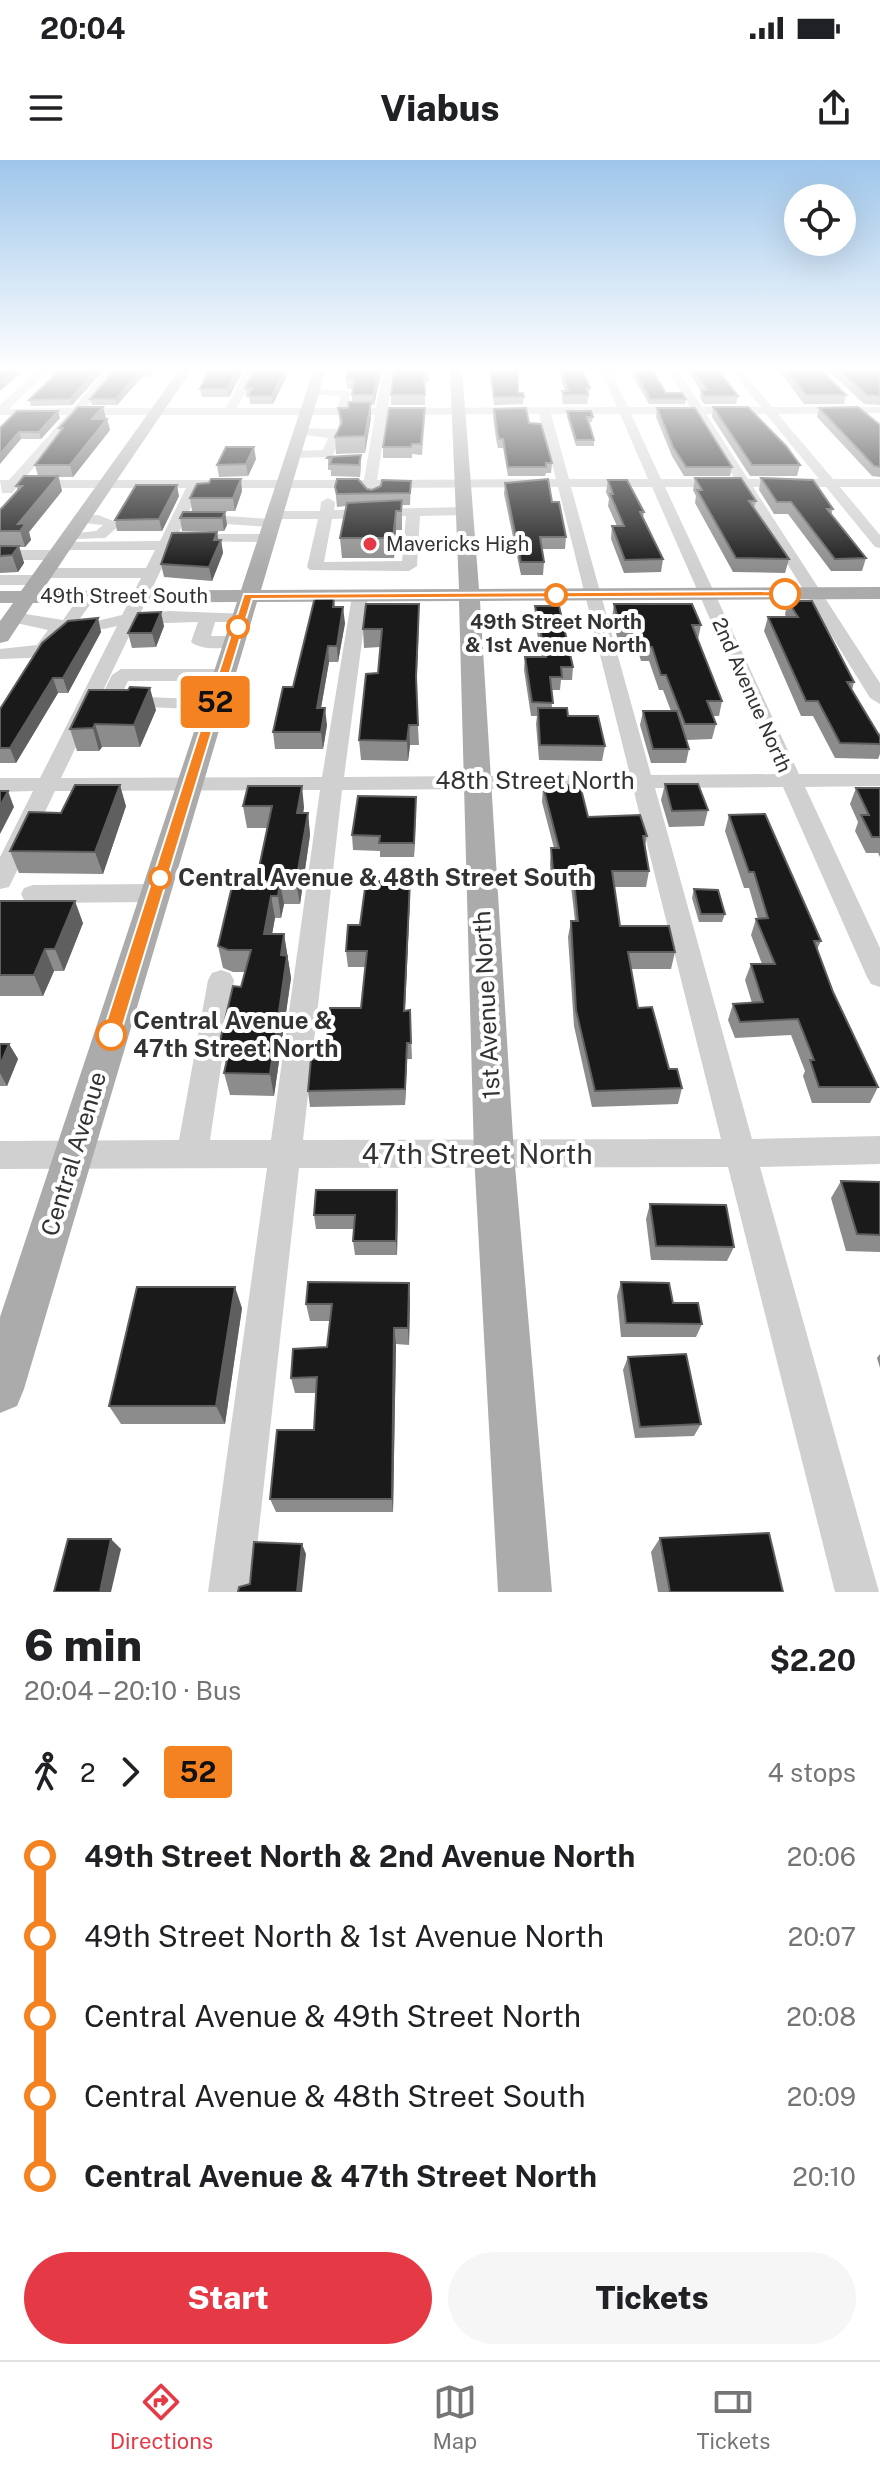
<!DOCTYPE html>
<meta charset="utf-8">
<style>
body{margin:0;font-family:"Public Sans",sans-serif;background:#f6f6f6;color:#202124;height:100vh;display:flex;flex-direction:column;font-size:30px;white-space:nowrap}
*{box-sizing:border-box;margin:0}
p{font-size:26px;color:#757577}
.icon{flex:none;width:44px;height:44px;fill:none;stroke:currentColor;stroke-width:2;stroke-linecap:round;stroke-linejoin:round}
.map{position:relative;height:1432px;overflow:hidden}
.details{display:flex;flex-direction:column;background:#fff;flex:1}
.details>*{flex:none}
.badge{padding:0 16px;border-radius:6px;font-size:28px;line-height:52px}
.controls{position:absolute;left:784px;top:24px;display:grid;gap:16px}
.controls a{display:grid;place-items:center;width:72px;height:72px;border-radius:50%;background:#fff;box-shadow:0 8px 32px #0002;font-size:40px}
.map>.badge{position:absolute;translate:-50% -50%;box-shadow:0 0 0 4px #fff}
.legs{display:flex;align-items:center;gap:12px;height:88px;padding:0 24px;font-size:26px}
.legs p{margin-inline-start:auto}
.overview{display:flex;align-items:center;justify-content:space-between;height:136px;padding:0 24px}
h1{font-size:44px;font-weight:800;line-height:60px}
.cta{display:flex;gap:16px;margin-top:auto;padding:16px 24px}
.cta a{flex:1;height:92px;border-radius:48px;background:#e63946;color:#fff;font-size:32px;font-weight:800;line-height:92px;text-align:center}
.cta a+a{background:#f6f6f6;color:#202124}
ul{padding:0 24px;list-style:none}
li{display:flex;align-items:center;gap:28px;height:80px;font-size:30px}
li i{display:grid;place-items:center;width:12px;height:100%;margin:0 10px;background:currentColor}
li i::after{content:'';width:20px;height:20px;margin:-10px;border:6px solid;border-radius:50%;background:#fff}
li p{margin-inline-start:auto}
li:first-child i{background:linear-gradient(#0000 50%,currentColor 0)}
li:last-child i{background:linear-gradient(currentColor 50%,#0000 0)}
.status{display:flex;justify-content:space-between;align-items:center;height:56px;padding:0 40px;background:#fff;direction:ltr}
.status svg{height:22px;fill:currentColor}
header{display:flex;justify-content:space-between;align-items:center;height:104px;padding:0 24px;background:#fff;font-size:36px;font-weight:800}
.menu{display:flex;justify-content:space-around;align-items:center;height:112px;border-top:2px solid #e0e0e0;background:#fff;font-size:22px;color:#757577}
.menu a{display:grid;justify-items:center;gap:4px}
.menu .selected{color:#e63946}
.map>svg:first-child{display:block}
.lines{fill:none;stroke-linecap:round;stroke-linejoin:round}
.minor{fill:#d0d0d0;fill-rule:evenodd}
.major{fill:#ababab;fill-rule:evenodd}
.wall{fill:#8c8c8c}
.shaded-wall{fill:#5f5f5f}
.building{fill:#1a1a1a;stroke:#5f5f5f;stroke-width:2}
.line-1{fill:#f58220;stroke:#fff;stroke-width:2}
.poi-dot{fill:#e63946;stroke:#fff;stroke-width:3}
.stop-1-dot{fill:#fff;stroke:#f58220;stroke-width:4}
.labels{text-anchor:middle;stroke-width:8;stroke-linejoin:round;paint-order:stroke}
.far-poi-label{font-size:20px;fill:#333;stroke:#fff;text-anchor:start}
.far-street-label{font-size:20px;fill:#333;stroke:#fff}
.far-stop-label{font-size:20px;font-weight:bold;fill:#333;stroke:#fff}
.street-label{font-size:24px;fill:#333;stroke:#fff}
.stop-label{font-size:24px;font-weight:bold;fill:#333;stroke:#fff;text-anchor:start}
.near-street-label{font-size:28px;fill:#333;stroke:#fff}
</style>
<div class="status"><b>20:04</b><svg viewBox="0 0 49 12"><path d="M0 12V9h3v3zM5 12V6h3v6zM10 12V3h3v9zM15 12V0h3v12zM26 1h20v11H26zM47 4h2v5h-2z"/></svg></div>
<header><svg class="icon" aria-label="menu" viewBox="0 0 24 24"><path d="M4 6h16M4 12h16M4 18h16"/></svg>Viabus<svg class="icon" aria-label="share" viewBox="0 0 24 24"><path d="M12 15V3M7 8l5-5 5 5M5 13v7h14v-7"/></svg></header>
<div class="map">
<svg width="880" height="1432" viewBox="0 0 880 1432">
<rect width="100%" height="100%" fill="#fff"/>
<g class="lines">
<g class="minor">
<path d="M39,209H50L9,249L73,248L108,209H119L85,248H226L247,209H257L237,248H338L340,236L308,234V230L312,229L350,231L349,248H376L383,209H393L388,248L617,247L600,209H610L628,247H690L667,209H677L702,247H761L730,209H740L772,247H880V253L778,254L833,319H880V327H840L880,375V388L875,387L826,327H753L880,523V544L870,538L740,327H665L799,614H880V626L805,627L880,788V827L871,824L867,817L783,627L655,628L752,979L880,976V1004L760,1007L879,1432H835L728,1007L299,1008L252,1432H208L267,1008L0,1009V981L179,980L208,820L212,813L221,810L230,813L234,820L210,980H271L320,630L55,631L12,721L9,727L0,729V697L33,631L0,632V618H40L117,466C81,476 72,459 49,493L29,498L0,499V489L37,485L48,470L7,461L5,457L13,452L63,460L82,433L88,431L96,436L79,460L97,461L122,455L141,418H44V423L38,425H0V415H36V410L42,408H146L155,390H61L54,386L61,382L160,381L186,328H16L12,333H2L0,320H9L67,255H0V245ZM539,254L556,319L377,320L387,255ZM551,254H620L648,319H569ZM631,254H695L735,319H661ZM706,254H766L819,319H748ZM79,255H375L364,320H23ZM558,327L630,615L344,617L368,436L360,431L352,436L322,617L61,618L135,464L198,462L191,482C201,491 233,490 243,481L234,476H211L215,462H247L249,458L247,454L169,451L140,454L200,328H364L368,339L373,340L380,336L378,328ZM571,327H652L778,614L651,615ZM633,628L721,979L303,980L342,630Z"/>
<path d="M296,268L335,269L340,278L332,297L288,298V292L292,291L323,290L328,278L296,274Z"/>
<path d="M328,338L335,342L334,350L464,347L471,351L464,355L420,356L417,406L409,411L310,410L307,407L318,359H273L278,363L271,367L194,362L187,358L194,354L271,359L266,355L273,351H320L321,342ZM406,356L402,401L324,402L332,359Z"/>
<path d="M98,355L121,364L105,378L77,379V373L96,371L103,365L74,362V356Z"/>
<path d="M184,374H266L273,378L266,382L179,381L177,378Z"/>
<path d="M0,390H55L63,395L55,400H0Z"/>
<path d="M121,509H223L232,515L223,521H128L121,536L221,540L224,544L214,550L102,545L99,541L112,515Z"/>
<path d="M156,724L165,727L168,733L165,739L156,742L33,743L24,740L21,734L24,728L33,725Z"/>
</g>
<path class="major" d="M180,209H192L42,431L241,430L314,209H326L261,430L459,429L450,209H462L479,429L880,427V439L480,441L514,994L552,1432H498L474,994L459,441L257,442L24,1229L17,1246L0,1253V1157L237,442L33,443L8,481L0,483V461L13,443H0V431H21Z"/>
</g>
<g class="wall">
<path d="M61,209H105L72,245L31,246L29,240Z"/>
<path d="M116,209H154L149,217H142L117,245H92L90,239Z"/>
<path d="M209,209H244L229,237H202L200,229Z"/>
<path d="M255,209H290L273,244H250L249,237H246L245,228Z"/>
<path d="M349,209H382L374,245H371V258L365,293L336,294L335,277L340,267L338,248H348L352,242V229L347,228L346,218Z"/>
<path d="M428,209L429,222H425V245H391V235Z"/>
<path d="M489,209H518V233L524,237L523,244L494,245Z"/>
<path d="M557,209H582L590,228L587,244H563L562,240V231H565Z"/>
<path d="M631,209H651L666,233L686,239L685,244H649L630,212Z"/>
<path d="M686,209H717L738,236L736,244H704L700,238L701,231Z"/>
<path d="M776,209H820L846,235L844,244H804L783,216Z"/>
<path d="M827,209H880V245L864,244Z"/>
<path d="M713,247L800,305L797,316H750L712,257Z"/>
<path d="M657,248L732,307L730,316H684L672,296L656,257Z"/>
<path d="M819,248L880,265V317L872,316L817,257Z"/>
<path d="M494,249L529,263L552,303L551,313H546L545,316H508L503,288H498L496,279L493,257Z"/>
<path d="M567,251L593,257L592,262H589L594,280V286H576L567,257Z"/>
<path d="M60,258L41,279H21L0,268Z"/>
<path d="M106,258L105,259H107L110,270L73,317H59L62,331L29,372L31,380L25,387H19L24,403L18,412L0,413V350L18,331L16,326L38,316L35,305L60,272L59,268Z"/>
<path d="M425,258L422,295L412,294V298H383V287Z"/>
<path d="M361,295V307L360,317L331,316V310H328V297Z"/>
<path d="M256,299L248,316L219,317L217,305Z"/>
<path d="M695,318L756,341L754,348L789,399L785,413L733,412L695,343L696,336L693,330Z"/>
<path d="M761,318L833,349L831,355L866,398L862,411H831L788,354H774L759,330Z"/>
<path d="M608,320L644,352L643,358L663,399L661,412L624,413L611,379L612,366H617L608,346L609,339L606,332Z"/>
<path d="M411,321L410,345H402V370H396L394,398H342L340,378L346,346L337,347L335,327L372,330Z"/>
<path d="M209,323L242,331L235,351H192L190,338Z"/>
<path d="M505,323L552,342L566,377L565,389H542L544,402L543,415H521L504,334Z"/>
<path d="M179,336L162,371H117L115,360Z"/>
<path d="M225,352L227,365L224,371H182L180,358Z"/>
<path d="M217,372L218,380H221L223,393L212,421L164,417L161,404Z"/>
<path d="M334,437L335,447L345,463L338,502H329L321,548L327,565L323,589H275L273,572Z"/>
<path d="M788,441L854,522L852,530L879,575L880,572V594L878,599L835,598L813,556H801L764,471L768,457H786L785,454Z"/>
<path d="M419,444L416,530L419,585H410L408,601L361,600L359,580L378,513L380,487L364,488L363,469Z"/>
<path d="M614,444L701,465L698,479L722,541L719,556H713L716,564L712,579L686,580L689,589L686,603H651L640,565L643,551H671L663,530H659L649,501H641L636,484H619L612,458Z"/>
<path d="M535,446L573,507L572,520H561L560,530H551L552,548L568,556L605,586L602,601L539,600L536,564L537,556H531L524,510L525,497H542L534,458Z"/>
<path d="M98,458L101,472L68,533H58L16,603H0V549Z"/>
<path d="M164,466L156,487L132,488L128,473Z"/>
<path d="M156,550L140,587H102L99,591H77L70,569Z"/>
<path d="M665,624L708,650L704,666L669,667L661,640Z"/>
<path d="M543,626L588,657L647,676L645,686L649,711L646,727H614L620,766L675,792L671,809H631L638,848L669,909L682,928L678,944L592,947L574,866L568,777L571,761H575L571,726H551L550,704L551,688H554L542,642Z"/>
<path d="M856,628H880V697L878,693H866L855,671L858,662L850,644Z"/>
<path d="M416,637L414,697H380V691L353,690L352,675Z"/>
<path d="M126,646L103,714L19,713L10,691L61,653Z"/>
<path d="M243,646L304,647L303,653H308L310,675L300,744H284L281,758H275L272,774H284L291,818L274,936L230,935L224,913L226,903L220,881L241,827L245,812H233L223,808L218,786L256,722L267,668H247Z"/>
<path d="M729,655L821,781L817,789L833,832L878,927L870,943H812L803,916L805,911L791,875L735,878L728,860L733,844L752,843L745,820L751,804H762L751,775L756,759H758L749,728H744L725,671Z"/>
<path d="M694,729L725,754L722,762H699L692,738Z"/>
<path d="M410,737L405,851L410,850L412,899H407L405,945L310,947L308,931L325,899L361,848L365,807H348L346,791L360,765Z"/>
<path d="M0,741L83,763L64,811H54L43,836H0Z"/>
<path d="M0,884H9L18,899L7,926H0Z"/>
<path d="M841,1021L880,1022V1092L846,1091L831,1038Z"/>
<path d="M398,1044L397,1095H355L353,1081L354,1069H316L314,1055Z"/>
<path d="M650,1044L734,1087L727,1101L651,1100L646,1059Z"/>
<path d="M621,1122L673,1143L702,1164L696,1177H621L617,1136Z"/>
<path d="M410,1140L409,1185L396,1184L393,1352H276L270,1339L314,1270L316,1233H295L291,1218L327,1187L330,1161H310L306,1144Z"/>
<path d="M242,1148L225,1264H121L109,1246Z"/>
<path d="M880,1194V1208L877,1198Z"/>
<path d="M628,1197L701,1264L694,1276L635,1278L623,1210Z"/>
<path d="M660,1378L783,1432H658L651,1392Z"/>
</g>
<g class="shaded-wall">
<path d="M16,209H25L0,231V223Z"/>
<path d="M99,209H105L72,245L70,239Z"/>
<path d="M149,209H154L149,217L148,211Z"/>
<path d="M238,209H244L229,237L227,229Z"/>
<path d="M285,209H290L273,244L272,236Z"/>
<path d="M379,209H382L374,245L373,235Z"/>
<path d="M140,211L142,217L117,245L116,239Z"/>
<path d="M371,242V258L365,293V276Z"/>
<path d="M103,247L106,258L95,270L92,259Z"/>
<path d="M58,251L60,258L41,279L39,272Z"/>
<path d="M107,259L110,270L73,317L70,305Z"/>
<path d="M19,272L21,279L0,304V294Z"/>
<path d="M254,287L256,299L248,316L246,304Z"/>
<path d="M58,316L62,331L29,372L31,380L25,387L18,364Z"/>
<path d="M241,319L242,331L235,351L233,338Z"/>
<path d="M177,325L179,336L162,371L159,359Z"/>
<path d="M396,351V370L394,398L393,378Z"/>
<path d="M225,352L227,365L224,371L222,358Z"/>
<path d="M217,372L219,384L221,380L223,393L212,421L209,407L214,380Z"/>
<path d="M19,386L24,403L18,412L12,395Z"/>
<path d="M419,444V462L416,536V517Z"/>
<path d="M343,447L345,463L338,502L337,486Z"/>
<path d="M161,452L164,466L156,487L152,473Z"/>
<path d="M98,458L101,472L68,533L63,518Z"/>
<path d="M328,486L329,502L318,565L317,548Z"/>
<path d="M53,518L58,533L16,603L10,588Z"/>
<path d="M150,528L156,550L140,587L134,565Z"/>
<path d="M325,548L327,565L323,589L321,572Z"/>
<path d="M95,564L102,587L99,591L93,568Z"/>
<path d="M409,565L410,585L408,601L407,581Z"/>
<path d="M120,625L126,646L103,714L95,692Z"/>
<path d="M302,626L304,647L300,675L297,653Z"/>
<path d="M8,631L14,647L0,674V646Z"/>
<path d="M416,637V652L414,697V683Z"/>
<path d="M308,653L310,675L300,744L296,722Z"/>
<path d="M410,721V737L404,867V851Z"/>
<path d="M280,722L284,744L281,758L278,736Z"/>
<path d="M271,736L275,758L268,796L264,774Z"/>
<path d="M75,741L83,763L64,811L55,789Z"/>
<path d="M284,774L291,818L274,936L270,914L281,795Z"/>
<path d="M45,789L54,811L43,836L34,815Z"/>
<path d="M407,883V899L405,945V929Z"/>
<path d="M9,884L18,899L7,926L0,913V905Z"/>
<path d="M397,1030L398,1044L397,1095L396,1081Z"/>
<path d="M409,1123L410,1140L409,1185L408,1168Z"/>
<path d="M235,1127L242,1148L225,1264L216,1246Z"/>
<path d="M394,1168L396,1184L393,1352L392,1339Z"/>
<path d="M111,1379L121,1389L111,1432H100Z"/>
<path d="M302,1384L306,1394L302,1432H297Z"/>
</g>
<g class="building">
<path d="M0,209H16L0,223Z"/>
<path d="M61,209H99L70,239L29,240Z"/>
<path d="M116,209H149L148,211H140L116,239H90Z"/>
<path d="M209,209H238L227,229H200Z"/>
<path d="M255,209H285L272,236H249L252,228H245Z"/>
<path d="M349,209H379L373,235H352L354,220L346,218Z"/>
<path d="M394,209H428V212H424L425,235H391Z"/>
<path d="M490,209H518V233H523L524,237H494Z"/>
<path d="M561,209H582L590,228H586L588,235H564L562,231H568Z"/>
<path d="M633,209H651L666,233H682L686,239H650Z"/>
<path d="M693,209H717L738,236H705L701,230H707Z"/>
<path d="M785,209H820L846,235H806Z"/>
<path d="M838,209H880V236L867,235Z"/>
<path d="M349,242H371L365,276L335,277L342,262L338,248H348Z"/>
<path d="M78,247H103L92,259H107L70,305H35L63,268H59Z"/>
<path d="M713,247H748L786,286L800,305H752Z"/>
<path d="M858,247L880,265V307L874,306L819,248Z"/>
<path d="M389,248H425L421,284H412L411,287H383Z"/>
<path d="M526,248L529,263L541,264L552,303H546V307H508L503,279H499L497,270L494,249Z"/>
<path d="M657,248H695L732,307H686L673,287Z"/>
<path d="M17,251H58L39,272H19L0,294V268Z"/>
<path d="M567,251H591L593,257H587L594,280H576Z"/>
<path d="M226,287H254L246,304L217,305Z"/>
<path d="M361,295L359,305L330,304L332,298H327L328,297Z"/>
<path d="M24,316H58L18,364L26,363L20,371H0V350L22,326H16Z"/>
<path d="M695,318H741L756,341H749L789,399L736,398L697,330H702Z"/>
<path d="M761,318L813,320L833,349H827L866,398L835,399L791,342H777Z"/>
<path d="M211,319H241L233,338H190L197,324L209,323Z"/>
<path d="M337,319H358L367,329L372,330L381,326L382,320L411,321L410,333L337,334L335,327Z"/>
<path d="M548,319L552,342H559L566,377H540L544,402H521L505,323Z"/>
<path d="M608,320H627L644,352H640L663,399L625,400L612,366H624L610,334H613Z"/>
<path d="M136,325H177L159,359L115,360Z"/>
<path d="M402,340L401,351H396L393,378H340L347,343Z"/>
<path d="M183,352H225L222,358H180Z"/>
<path d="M217,372L214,380H221L209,407L161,404L172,373Z"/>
<path d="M0,386H19L12,395L0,396Z"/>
<path d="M315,437H334L333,447H343L337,486H328L317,548H325L321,572H273L283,527H293Z"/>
<path d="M788,441H812L854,522H847L880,577V584L840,583L818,541H806L768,457H798Z"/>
<path d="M366,444H419L416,517L418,565H409L407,581L359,580L366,514L378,513L382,469H363Z"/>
<path d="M614,444H692L701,465H692L722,541H707L716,564H685L666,515H661L652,487L643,486L638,470H621Z"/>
<path d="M535,446H559L573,507H561L562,517H550L553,543L532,542L525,497H546Z"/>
<path d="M161,452L152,473H128L138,453Z"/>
<path d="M98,458L63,518H53L10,588H0V549L42,483L68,461Z"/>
<path d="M130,527L150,528L134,565L95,564L93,568L70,569L89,530H128Z"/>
<path d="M538,548H567L568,556H598L605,586L540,585Z"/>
<path d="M643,551H677L689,589H653Z"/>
<path d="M665,624H698L708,650L672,651Z"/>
<path d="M75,625H120L95,692L10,691L29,652L61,653Z"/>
<path d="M580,625L588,657L640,655L647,676H643L649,711H612L620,766H669L675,792H628L638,848L652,847L669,909H677L682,928L595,931L576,850L571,761H578L573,710H553L551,688H559L543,626Z"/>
<path d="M248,626H302L297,653H308L296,722H280L278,736H271L264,774H284L281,795L287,796L270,914L224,913L231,882L220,881L233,826L241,827L251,790H228L218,786L233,722H256L272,646H243Z"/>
<path d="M856,628H880V677H872L861,655H869Z"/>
<path d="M0,631H8L0,646Z"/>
<path d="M358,636L416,637L414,683H379L380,676L352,675Z"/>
<path d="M765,654L821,781H814L833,832L878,927H819L810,900H814L798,859L740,862L733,844L763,842L751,804H775L756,759L768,758L754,712H749L729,655Z"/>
<path d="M366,721H410L404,851L410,850L411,883H407L405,929L308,931L311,899H325L330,848H361L367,791H346L348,765H360Z"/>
<path d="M694,729L718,730L725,754H701Z"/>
<path d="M0,741H75L55,789H45L34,815H0Z"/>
<path d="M0,884H9L0,905Z"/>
<path d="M841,1021L880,1022V1075L857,1074Z"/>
<path d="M316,1030H397L396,1081H353L355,1055H314Z"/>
<path d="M650,1044L726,1045L734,1087L656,1086Z"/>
<path d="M308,1122L409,1123L408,1168H394L392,1339H270L277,1270H314L317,1217L291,1218L293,1189L327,1187L332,1144H306Z"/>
<path d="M621,1122L669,1123L673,1143H698L702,1164L626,1163Z"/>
<path d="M137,1127H235L216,1246H109Z"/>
<path d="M686,1194L701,1264L640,1267L628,1197Z"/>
<path d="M769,1373L783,1432H670L660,1378Z"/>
<path d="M68,1379H111L100,1432H54Z"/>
<path d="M254,1382L302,1384L297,1432H238L239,1427L250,1424Z"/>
</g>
<linearGradient id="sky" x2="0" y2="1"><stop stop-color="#9ec6ea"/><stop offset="0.51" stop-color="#fff"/><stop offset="1" stop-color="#fff" stop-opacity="0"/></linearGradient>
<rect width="880" height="410" fill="url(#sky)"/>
<path class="line-1" d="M785,431L790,434L789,436L252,439L120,875L111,883L105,881L102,875L244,434Z"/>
<circle class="poi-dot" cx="370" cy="384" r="8"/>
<g class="stop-1-dot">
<circle cx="785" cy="434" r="14"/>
<circle cx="556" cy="435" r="10"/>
<circle cx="238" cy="467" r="10"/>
<circle cx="160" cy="718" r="10"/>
<circle cx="111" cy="875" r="14"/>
</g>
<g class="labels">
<g class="far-poi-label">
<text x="386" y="391">Mavericks High</text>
</g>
<g class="far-street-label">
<text x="124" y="443">49th Street South</text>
<text transform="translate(752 535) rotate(66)" y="7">2nd Avenue North</text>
</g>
<g class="far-stop-label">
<text x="556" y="469">49th Street North<tspan x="556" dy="23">&amp; 1st Avenue North</tspan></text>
</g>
<g class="street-label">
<text x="535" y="629">48th Street North</text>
<text transform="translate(487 845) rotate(-93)" y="8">1st Avenue North</text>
<text transform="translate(74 994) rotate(-73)" y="8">Central Avenue</text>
</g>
<g class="stop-label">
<text x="178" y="726">Central Avenue &amp; 48th Street South</text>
<text x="133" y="869">Central Avenue &amp;<tspan x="133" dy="28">47th Street North</tspan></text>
</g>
<g class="near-street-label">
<text x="477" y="1004">47th Street North</text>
</g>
</g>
</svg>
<div class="controls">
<a><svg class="icon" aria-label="locate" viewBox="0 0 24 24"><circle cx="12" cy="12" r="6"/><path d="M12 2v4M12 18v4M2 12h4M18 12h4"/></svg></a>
</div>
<b class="badge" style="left:215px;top:542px;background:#f58220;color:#111">52</b>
</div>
<section class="details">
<div class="overview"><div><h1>6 min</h1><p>20:04 – 20:10 · Bus</p></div><b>$2.20</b></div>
<div class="legs"><svg class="icon" aria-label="walk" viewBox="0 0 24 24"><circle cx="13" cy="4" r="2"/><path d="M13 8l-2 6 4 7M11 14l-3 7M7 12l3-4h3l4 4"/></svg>2<svg class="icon" aria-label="forward" viewBox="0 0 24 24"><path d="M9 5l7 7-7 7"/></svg><b class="badge" style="background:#f58220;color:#111">52</b><p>4 stops</p></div>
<ul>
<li><i style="color:#f58220"></i><b>49th Street North &amp; 2nd Avenue North</b><p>20:06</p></li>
<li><i style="color:#f58220"></i><span>49th Street North &amp; 1st Avenue North</span><p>20:07</p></li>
<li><i style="color:#f58220"></i><span>Central Avenue &amp; 49th Street North</span><p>20:08</p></li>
<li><i style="color:#f58220"></i><span>Central Avenue &amp; 48th Street South</span><p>20:09</p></li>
<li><i style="color:#f58220"></i><b>Central Avenue &amp; 47th Street North</b><p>20:10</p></li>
</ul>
<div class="cta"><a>Start</a><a>Tickets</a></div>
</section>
<nav class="menu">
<a class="selected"><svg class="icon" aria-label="directions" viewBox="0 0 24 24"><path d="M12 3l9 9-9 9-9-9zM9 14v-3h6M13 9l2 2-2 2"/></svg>Directions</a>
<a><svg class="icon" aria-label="map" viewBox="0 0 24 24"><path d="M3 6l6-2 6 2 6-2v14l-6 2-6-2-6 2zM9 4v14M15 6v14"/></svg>Map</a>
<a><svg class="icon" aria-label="tickets" viewBox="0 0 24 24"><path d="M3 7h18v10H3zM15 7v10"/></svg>Tickets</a>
</nav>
